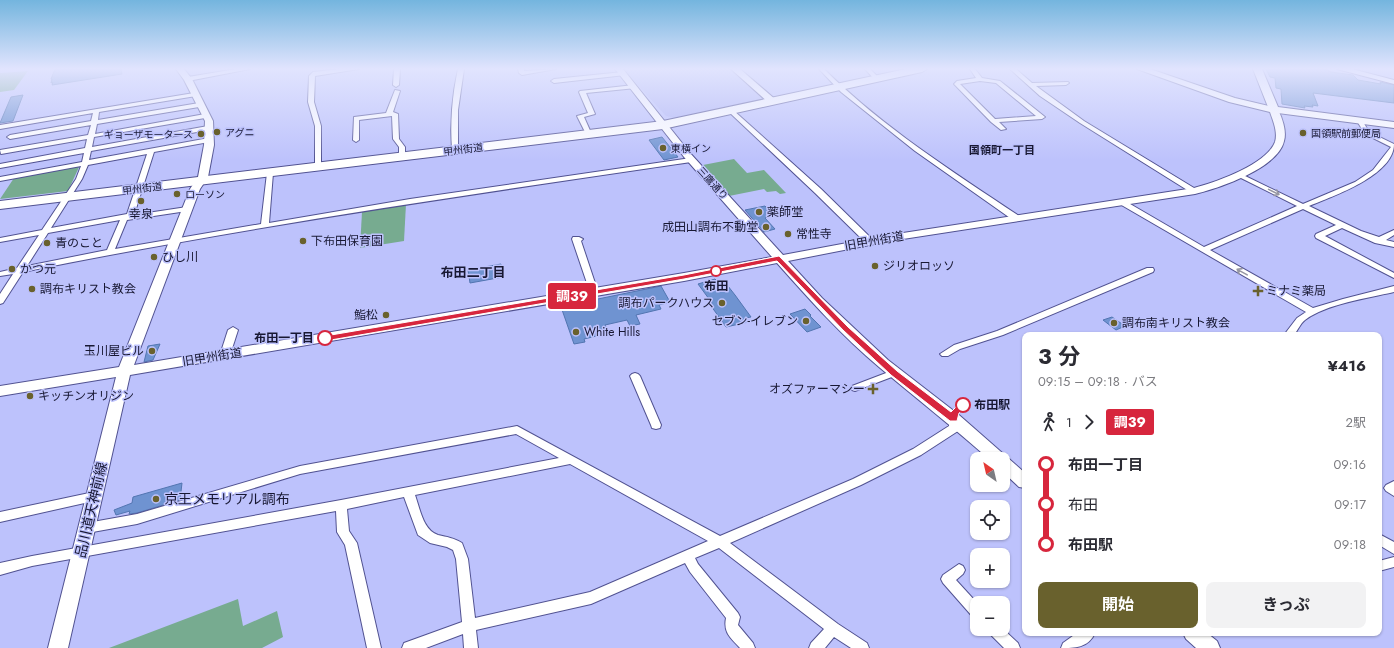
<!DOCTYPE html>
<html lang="ja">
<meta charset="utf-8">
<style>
body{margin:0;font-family:Jost,"Noto Sans JP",sans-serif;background:#f2f2f3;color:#2b2b33;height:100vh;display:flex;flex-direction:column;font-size:15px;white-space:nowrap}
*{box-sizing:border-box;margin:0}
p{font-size:13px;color:#7c7c81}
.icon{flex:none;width:22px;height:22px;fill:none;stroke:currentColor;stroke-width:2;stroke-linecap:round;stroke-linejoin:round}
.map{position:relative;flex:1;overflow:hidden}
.drawer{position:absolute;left:1022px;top:332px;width:360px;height:304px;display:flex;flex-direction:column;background:#fff;border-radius:8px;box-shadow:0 1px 3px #0004}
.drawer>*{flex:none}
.badge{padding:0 8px;border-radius:3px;font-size:14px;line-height:26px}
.needle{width:26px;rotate:326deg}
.tools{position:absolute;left:970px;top:452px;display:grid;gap:8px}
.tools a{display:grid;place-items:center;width:40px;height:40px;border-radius:8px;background:#fff;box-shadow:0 1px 3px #0004;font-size:20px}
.map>.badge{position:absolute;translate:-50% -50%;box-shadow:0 0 0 2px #fff}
.legs{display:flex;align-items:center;gap:6px;height:44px;padding:0 16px;font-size:13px}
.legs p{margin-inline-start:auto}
.headline{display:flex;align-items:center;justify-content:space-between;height:68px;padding:0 16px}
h1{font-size:22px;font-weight:700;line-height:30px}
.button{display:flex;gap:8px;margin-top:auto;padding:8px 16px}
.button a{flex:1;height:46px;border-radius:8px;background:#69612d;color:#fff;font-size:16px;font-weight:700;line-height:46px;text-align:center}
.button a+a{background:#f2f2f3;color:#2b2b33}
ul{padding:0 16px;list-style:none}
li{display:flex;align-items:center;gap:14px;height:40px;font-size:15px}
li i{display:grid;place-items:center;width:6px;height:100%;margin:0 5px;background:currentColor}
li i::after{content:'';width:10px;height:10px;margin:-5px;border:3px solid;border-radius:50%;background:#fff}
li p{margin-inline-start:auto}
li:first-child i{background:linear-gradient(#0000 50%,currentColor 0)}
li:last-child i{background:linear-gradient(currentColor 50%,#0000 0)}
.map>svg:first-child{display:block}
.built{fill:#b1b6f5}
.green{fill:#77ab90}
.building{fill:#6f93d1;stroke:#5275b1}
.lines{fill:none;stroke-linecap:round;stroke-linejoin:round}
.street-casing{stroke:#515291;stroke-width:2}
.secondary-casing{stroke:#515291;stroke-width:2}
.primary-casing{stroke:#515291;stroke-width:2}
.highway-casing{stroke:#515291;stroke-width:2}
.street{fill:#fff;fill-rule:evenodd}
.secondary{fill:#fff;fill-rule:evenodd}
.primary{fill:#fff;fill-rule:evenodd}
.highway{fill:#fff;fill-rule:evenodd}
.oneway{stroke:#9797a3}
.line-1{fill:#d7263d;stroke:#fff}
.poi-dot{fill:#69612d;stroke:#bdc2fc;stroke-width:1.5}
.stop-1-dot{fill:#fff;stroke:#d7263d;stroke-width:2}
.labels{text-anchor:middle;stroke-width:3;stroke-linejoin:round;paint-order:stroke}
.far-poi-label{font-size:10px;fill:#181833;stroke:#bdc2fc;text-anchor:start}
.far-street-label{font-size:10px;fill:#181833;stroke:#bdc2fc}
.far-neighbourhood-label{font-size:11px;font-weight:bold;fill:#181833;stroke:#bdc2fc}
.poi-label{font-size:12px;fill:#181833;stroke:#bdc2fc;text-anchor:start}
.street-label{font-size:12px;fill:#181833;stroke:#bdc2fc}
.stop-label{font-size:12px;font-weight:bold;fill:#181833;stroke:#bdc2fc}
.neighbourhood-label{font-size:13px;font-weight:bold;fill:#181833;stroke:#bdc2fc}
.near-poi-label{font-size:14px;fill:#181833;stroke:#bdc2fc;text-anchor:start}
.near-street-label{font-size:14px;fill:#181833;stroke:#bdc2fc}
</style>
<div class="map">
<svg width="1394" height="648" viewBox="0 0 1394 648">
<rect width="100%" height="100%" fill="#bdc2fc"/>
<path class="built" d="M729,69L764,99L675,118L666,116L624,70Z"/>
<g class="green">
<path d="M28,71L14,90L0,92V73Z"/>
<path d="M734,159L747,173L764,170L786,193L780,194L776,191L767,192L764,189L729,196L703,165Z"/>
<path d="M80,165L68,191L0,199L14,178Z"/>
<path d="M406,204L404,241L360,248L362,212Z"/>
<path d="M238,599L243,626L277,611L283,637L262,648H109Z"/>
</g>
<g class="building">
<path d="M55,69H121L122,74L52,85L53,82L51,83L52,79H51Z"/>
<path d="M1266,69H1325L1331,72L1353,75L1358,80L1381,84L1380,82L1394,85V103L1313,93L1318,106L1312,105L1313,107L1304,106L1305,108L1282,104L1281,89L1276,88L1275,78L1270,77Z"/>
<path d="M23,95L13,121L0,123L11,97Z"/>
<path d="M662,137L678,157L664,160L649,140Z"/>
<path d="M765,206L773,215L765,218L775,229L764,232L745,210Z"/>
<path d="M501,264L503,277L470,283L468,270Z"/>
<path d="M715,279L718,282L724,281L735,295L751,317L745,318L748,322L726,327L709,303H712L698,284Z"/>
<path d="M661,286L670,302L659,305L661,309L636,315L640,324L630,326L627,320L605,325L609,333L584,339L585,342L574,344L560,304L593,298V300Z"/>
<path d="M805,309L811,315L810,316L821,327L807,332L790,314Z"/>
<path d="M1112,317L1125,326L1116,330L1103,320Z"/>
<path d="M160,344L153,360L144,362L148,346Z"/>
<path d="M182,483L180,500L137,513L129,514L130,511L116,515L114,510L132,503L133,497Z"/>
</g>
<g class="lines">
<defs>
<g id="street">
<path d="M236,69H250L188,81L185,79L188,77Z"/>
<path d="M340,69H359L315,76L314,102L321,126V168L318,170L315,168V126L308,102L309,76L313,72Z"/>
<path d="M394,69H400L399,85L396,87L393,85Z"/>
<path d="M458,69H464L458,110V150L455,152L452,150C450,123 452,96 458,69Z"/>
<path d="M518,69H524V71L556,69L522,75L519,73Z"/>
<path d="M819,69H824C882,127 952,171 1019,216V220H1013L915,151L841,92Z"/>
<path d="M865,69H870L880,79L875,80Z"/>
<path d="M970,69H975L982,78L1000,81L1045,117L1042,119L999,122L1006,129L1001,130L991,122L954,84L957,81L976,78ZM980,81L996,83L1036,116L995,119L960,84Z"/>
<path d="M1010,69H1016L1032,83L1068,82L1069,83L1066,85L1036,86L1084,121L1199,191L1195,193H1192L1080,123L1040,96Z"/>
<path d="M623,72L626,74L625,75L554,83L551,81L554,79Z"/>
<path d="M634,85L636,86V88L586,93L595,114L584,117L592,135L587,136L577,116L588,113L579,92L580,91Z"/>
<path d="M395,90L400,91L393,112L398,114L399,139L405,147V157L402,159L399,157V147L393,139L392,116L359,120V140L356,142L353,140L354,117L386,113Z"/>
<path d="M194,93L196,94V96L99,112L98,120L199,103L202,105L199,107L97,124L95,134L205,114L208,116L205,118L94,137L92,147L208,126L211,128L208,130L91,151L89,160L209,138L212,140L209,142L154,152L134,215L187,207L191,209L187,211L127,220L115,249L261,224L267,173L270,171L273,173L269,223L410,199L691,158L694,160L691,162C468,195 244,227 23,272L3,303L0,304V294L13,274L0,276V272L17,268L39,235L0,242V238L42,230L76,179L81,166L0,181V177L82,162L84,153L0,168V164L85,148L87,139L1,154L0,150L88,135L91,125L10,139L7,137L10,135L91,121L93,113L0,129V125ZM147,154L127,214L51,228L82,179L88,165ZM120,220L107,250L27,266L48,233Z"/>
<path d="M729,110H733L821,189L873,240L874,242L873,244H867L815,193L729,112Z"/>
<path d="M1360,119L1362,120L1369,132L1394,144C1394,175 1334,196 1309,206L1361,231L1379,237L1394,230V235L1386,240L1394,242V247L1375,243L1342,228L1325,236L1394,273V278L1316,238L1315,236L1316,234L1336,225L1303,209L1210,250L1313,308L1343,299L1394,286V292C1368,298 1326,304 1305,320C1300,324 1298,330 1294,335H1284L1297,318L1306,312L1118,203L1122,201H1125L1204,247L1297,206L1237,176V174H1241L1303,204L1355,182L1373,170L1391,147L1365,134L1357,121Z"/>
<path d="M573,237H579L583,239L581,241L598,292L597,294H591L590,292L572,239Z"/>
<path d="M1147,268H1153L1154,270L1153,272L1003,335L960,349L948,356H942L940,354L954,345L997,331Z"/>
<path d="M233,327L238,330L230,355L228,357H222L220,355L228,330Z"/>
<path d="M894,370L897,371L899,373L897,375L855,391L852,390L850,388L852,386Z"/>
<path d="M635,373L638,374L640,376L661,425L660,428L656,429L652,428L651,425L630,376L632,374Z"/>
<path d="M954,415L958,416C960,420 960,427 958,431L921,455L861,485L730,543L838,624L867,643L869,648H851L834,637L825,648H809L811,643L824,629L719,548L695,558L698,564L738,613L740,617L738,625L753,643L755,648H740C731,638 723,633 726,618L690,572L685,563L591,604L476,630L478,648H464L463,634L426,648H402L404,643L462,622L456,559L453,550L447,547L430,543L418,535L404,497L347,509L349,531L357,543L381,648H367L345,545L337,532L336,511L32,566L0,575V563L32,556L341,500L559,458L516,434L300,474L137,524L87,533L83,532L81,528L83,524L87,523L137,514L300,466L517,426L720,536L853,479L913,449L949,426L950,416ZM570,464L708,541L590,592L475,618L468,559L462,543C454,538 447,537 438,535C423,530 420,509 415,495Z"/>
<path d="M1394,481V496L1386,491L1384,488L1386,485Z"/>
<path d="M94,492L98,494L100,497L98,500L0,522V512Z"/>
<path d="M1379,534L1394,542V554L1379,545Z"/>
<path d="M1394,557V567L1379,571V561Z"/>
<path d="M959,564L963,566L965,570L963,574L956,580L977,603V618L972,616L943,583L941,579L943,575Z"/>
<path d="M987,629H1003L1018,643L1020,648H1004L989,633Z"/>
<path d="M1077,633H1095C1088,648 1075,648 1061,648L1063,643Z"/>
</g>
<g id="secondary">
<path d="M176,69H184L192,79L213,121L214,145L208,177L200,189L134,365L684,273L772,257L684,157L615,69H623L690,153L783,255L890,235L1194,188C1216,182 1266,165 1275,142C1278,132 1273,121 1270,112L1229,102L1137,69H1150L1235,98L1277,108C1282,117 1287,131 1284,141C1278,168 1220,188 1195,194L890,241L788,261L822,298L888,360L959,415L1025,473V488L1019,487L1003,472V459H989C953,427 916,398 879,367C842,336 809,299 777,263L684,281L130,375L68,648H48L116,377L0,396V386L119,367L190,189L198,177L204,145L205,121L184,80Z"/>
<path d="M731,69H740L776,100V104H770Z"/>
<path d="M1337,69H1352L1394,80V84Z"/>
<path d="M1183,633H1207L1217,641L1220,648H1196L1186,639Z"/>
</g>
<path id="primary" d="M1253,69H1262L1278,107L1394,122V128L1270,112Z"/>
<path id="highway" d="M906,69H927L922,72L663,129L0,209V201L663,121Z"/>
</defs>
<use href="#street" class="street-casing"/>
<use href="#secondary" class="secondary-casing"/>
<use href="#primary" class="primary-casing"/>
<use href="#highway" class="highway-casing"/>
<use href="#street" class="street"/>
<use href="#secondary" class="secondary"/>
<use href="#primary" class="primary"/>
<use href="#highway" class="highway"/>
</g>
<defs><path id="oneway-shaft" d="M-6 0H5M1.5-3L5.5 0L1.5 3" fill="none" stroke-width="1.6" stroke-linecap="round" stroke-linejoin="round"/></defs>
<g class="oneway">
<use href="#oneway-shaft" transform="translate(1274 192) rotate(26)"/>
<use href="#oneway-shaft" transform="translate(1242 272) rotate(-151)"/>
</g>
<linearGradient id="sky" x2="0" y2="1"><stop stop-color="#74b5de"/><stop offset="0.43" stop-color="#e1e4fe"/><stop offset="1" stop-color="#e1e4fe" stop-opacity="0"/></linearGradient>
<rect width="1394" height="160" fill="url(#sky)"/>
<path class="line-1" d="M779,256L848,327L897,371L951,412L960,403H966L967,405L959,413L957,421H950L891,375L843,330L777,261L684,279L325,341L321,338L325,336L684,275Z"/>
<g class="poi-dot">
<circle cx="217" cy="132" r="4"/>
<circle cx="1303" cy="133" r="4"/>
<circle cx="201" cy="134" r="4"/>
<circle cx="663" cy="148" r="4"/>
<circle cx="177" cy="194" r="4"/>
<circle cx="141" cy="201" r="4"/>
<circle cx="759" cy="212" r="4"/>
<circle cx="766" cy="227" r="4"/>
<circle cx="788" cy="234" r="4"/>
<circle cx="303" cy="241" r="4"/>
<circle cx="47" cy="243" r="4"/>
<circle cx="154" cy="257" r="4"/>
<circle cx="875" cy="266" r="4"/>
<circle cx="12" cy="269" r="4"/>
<circle cx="32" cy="289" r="4"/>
<path d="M1256 285h4v4h4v4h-4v4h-4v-4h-4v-4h4z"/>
<circle cx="722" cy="303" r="4"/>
<circle cx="386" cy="315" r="4"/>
<circle cx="806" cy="321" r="4"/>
<circle cx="1114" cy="323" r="4"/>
<circle cx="576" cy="332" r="4"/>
<circle cx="152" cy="351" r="4"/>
<path d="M871 383h4v4h4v4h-4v4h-4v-4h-4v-4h4z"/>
<circle cx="30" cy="396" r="4"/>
<circle cx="156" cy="499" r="4"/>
</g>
<g class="stop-1-dot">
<circle cx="716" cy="271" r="5"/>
<circle cx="325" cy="338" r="7"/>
<circle cx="963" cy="405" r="7"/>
</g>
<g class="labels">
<g class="far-poi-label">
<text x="225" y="136">アグニ</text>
<text x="1311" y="137">国領駅前郵便局</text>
<text x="193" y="138" text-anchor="end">ギョーザモータース</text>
<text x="671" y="152">東横イン</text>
<text x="185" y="198">ローソン</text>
</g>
<g class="far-street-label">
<text transform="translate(463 149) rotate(-7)" y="4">甲州街道</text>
<text transform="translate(713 183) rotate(48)" y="4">三鷹通り</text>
<text transform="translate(142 188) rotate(-7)" y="4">甲州街道</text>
</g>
<g class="far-neighbourhood-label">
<text x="1002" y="154">国領町一丁目</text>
</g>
<g class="poi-label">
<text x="767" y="216">薬師堂</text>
<text x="141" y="218" text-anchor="middle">幸泉</text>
<text x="758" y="231" text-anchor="end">成田山調布不動堂</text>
<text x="796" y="238">常性寺</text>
<text x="311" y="245">下布田保育園</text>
<text x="55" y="247">青のこと</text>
<text x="162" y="261">ひし川</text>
<text x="883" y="270">ジリオロッソ</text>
<text x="20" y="273">かつ元</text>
<text x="40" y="293">調布キリスト教会</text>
<text x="1266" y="295">ミナミ薬局</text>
<text x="714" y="307" text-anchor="end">調布パークハウス</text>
<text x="378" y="319" text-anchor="end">鮨松</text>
<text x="798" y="325" text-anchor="end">セブン-イレブン</text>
<text x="1122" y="327">調布南キリスト教会</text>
<text x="584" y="336">White Hills</text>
<text x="144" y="355" text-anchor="end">玉川屋ビル</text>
<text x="865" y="393" text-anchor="end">オズファーマシー</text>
<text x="38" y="400">キッチンオリジン</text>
</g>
<g class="street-label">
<text transform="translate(874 241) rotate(-10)" y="4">旧甲州街道</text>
<text transform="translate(212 357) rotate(-9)" y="4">旧甲州街道</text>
</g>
<g class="stop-label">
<text x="716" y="290">布田</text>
<text x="314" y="342" text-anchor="end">布田一丁目</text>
<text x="974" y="409" text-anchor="start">布田駅</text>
</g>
<g class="neighbourhood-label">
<text x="473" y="277">布田二丁目</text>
</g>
<g class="near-poi-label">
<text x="164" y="504">京王メモリアル調布</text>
</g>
<g class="near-street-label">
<text transform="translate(91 510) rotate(-77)" y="5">品川道天神前線</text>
</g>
</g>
</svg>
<div class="tools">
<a><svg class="needle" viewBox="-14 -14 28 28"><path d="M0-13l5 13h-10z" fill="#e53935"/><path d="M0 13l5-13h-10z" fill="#7c7c81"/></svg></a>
<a><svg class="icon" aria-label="locate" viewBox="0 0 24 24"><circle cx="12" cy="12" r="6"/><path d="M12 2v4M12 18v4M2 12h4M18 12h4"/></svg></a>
<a>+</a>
<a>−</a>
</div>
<b class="badge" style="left:572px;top:296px;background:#d7263d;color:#fff">調39</b>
<section class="drawer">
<div class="headline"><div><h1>3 分</h1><p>09:15 – 09:18 · バス</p></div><b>¥416</b></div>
<div class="legs"><svg class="icon" aria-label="walk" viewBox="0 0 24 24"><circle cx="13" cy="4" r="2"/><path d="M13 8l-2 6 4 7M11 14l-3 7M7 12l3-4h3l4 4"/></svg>1<svg class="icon" aria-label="forward" viewBox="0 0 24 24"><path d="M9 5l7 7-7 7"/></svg><b class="badge" style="background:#d7263d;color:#fff">調39</b><p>2駅</p></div>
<ul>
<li><i style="color:#d7263d"></i><b>布田一丁目</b><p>09:16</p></li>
<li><i style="color:#d7263d"></i><span>布田</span><p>09:17</p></li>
<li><i style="color:#d7263d"></i><b>布田駅</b><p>09:18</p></li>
</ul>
<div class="button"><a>開始</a><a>きっぷ</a></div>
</section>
</div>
